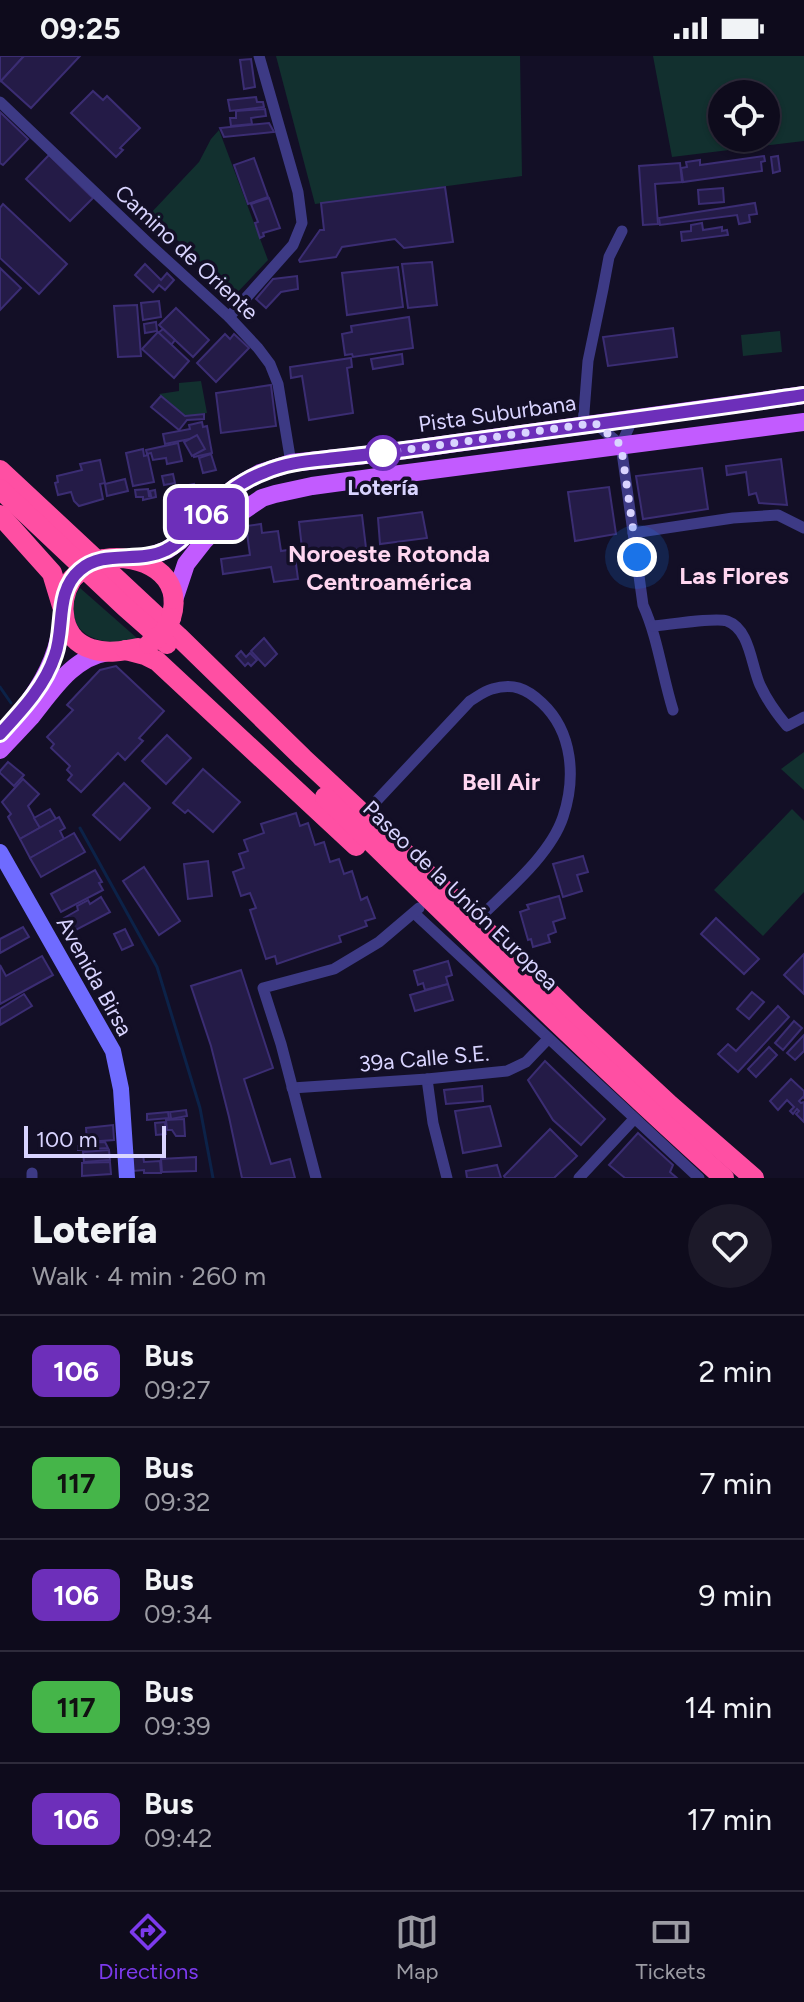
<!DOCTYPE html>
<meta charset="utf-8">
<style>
body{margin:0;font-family:Figtree,sans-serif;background:#1c1929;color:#f1f3f6;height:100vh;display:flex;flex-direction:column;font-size:30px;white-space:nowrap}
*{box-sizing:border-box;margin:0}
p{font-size:26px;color:#9b9ba3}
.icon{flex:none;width:44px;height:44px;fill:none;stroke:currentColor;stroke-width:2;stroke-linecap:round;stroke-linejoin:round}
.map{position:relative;height:1122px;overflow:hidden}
.drawer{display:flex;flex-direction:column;background:#0e0b1c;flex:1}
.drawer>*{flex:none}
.badge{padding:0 16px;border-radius:12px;font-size:28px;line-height:52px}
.controls{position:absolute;left:708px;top:24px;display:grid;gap:16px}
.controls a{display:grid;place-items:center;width:72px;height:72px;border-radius:50%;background:#0e0b1c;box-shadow:0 2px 6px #0004,0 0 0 2px #2e2b3b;font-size:40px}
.scale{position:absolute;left:24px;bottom:20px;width:142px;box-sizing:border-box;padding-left:8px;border:4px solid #d9d4ff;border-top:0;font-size:22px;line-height:28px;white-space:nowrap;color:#d9d4ff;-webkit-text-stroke:6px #130f26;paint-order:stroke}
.you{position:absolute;width:40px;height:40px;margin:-20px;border:6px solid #fff;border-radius:50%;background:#1a73e8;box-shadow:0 0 0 12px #1a73e833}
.map>.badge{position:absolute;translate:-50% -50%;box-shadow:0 0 0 4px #fff}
.round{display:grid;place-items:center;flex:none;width:84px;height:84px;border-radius:42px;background:#1c1929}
.overview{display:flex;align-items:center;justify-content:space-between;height:136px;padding:0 32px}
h1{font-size:38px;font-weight:800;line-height:60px}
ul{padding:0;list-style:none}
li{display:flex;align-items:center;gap:24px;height:112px;padding:0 32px;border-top:2px solid #2e2b3b}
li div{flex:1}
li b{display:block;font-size:30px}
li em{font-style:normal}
li .badge{min-width:88px;font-weight:700;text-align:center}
.status{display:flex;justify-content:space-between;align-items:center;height:56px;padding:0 40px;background:#0e0b1c;direction:ltr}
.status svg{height:22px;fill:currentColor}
.tab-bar{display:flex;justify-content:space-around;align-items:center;height:112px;border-top:2px solid #2e2b3b;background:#0e0b1c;font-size:22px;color:#9b9ba3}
.tab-bar a{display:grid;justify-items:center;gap:4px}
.tab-bar .current{color:#7c3aed}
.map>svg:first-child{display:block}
.green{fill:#12302f;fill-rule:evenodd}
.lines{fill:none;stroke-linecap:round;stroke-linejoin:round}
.stream{stroke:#0c2248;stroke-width:3}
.building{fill:#241b47;stroke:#3b2d73;stroke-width:2}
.street{stroke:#3d3a85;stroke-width:11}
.secondary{stroke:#6f6bff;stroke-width:16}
.primary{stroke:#c25bff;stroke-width:18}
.highway{stroke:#ff4fa3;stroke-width:20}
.highway-bridge{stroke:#ff4fa3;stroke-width:20}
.line-casing{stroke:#fff;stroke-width:18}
.line{stroke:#6d2fba;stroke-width:12}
.walk{stroke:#d9d4ff;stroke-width:8;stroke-dasharray:0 14.4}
.stop-dot{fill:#fff;stroke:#6d2fba;stroke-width:4}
.labels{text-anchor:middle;stroke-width:7;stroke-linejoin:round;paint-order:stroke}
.street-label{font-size:22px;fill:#d9d4ff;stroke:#130f26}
.stop-label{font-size:22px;font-weight:bold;fill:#d9d4ff;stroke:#130f26}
.neighbourhood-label{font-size:24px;font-weight:bold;fill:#ffd6f0;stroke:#130f26}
</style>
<div class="status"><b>09:25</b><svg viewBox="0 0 49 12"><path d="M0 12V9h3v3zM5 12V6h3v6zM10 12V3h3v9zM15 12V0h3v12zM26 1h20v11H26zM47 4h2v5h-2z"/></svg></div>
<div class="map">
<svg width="804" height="1122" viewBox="0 0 804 1122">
<rect width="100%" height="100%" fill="#130f26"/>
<g class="green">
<path d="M276,0H520L522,120L315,148Z"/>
<path d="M653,0H804V85L672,101ZM722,38H766V82H722Z"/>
<path d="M219,74L268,204L235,239L150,158L199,106L211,83Z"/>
<path d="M780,275L782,296L743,300L741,279Z"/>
<path d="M201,325L207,357L185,360L159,338L179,335V327Z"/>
<path d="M80,532L138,583C112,591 71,585 73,550C74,542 75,538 80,532Z"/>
<path d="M804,696V734L781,713Z"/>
<path d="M792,753L804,765V836L763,880L714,834Z"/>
</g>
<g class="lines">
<g class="stream">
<path d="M0,631L11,647"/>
<path d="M80,772L157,911L200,1052L213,1122"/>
</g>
</g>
<g class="building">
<path d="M0,0H24L1,25L0,23Z"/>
<path d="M24,0H80L31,52L1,25Z"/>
<path d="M251,3L255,31L244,33L240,4Z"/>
<path d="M93,35L103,44L107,40L140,72L120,92L123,94L116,101L71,57Z"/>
<path d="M256,41L257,46H263L264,51L230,55L228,44Z"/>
<path d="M265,53L266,60L251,62L252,68L231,70L230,62H236V55Z"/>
<path d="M0,56L28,83L3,109L0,107Z"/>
<path d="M269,67L274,76L224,81L220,72Z"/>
<path d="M49,99L93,142L70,165L26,123Z"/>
<path d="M764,100L765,105L761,106L762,115L683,126L681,112L687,111L686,106L700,104V109Z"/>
<path d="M778,100L780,115L773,117L771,101Z"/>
<path d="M254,102L268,141L248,148L234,109Z"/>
<path d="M680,107L682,126L655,128L658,168L643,169L639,110Z"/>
<path d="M445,131L453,186L404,192L395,183L342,191L336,201L300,206L299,204L320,174H324L321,147Z"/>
<path d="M723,132L724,146L699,148L698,134Z"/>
<path d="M269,142L280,172L263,177L264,180L260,182L255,167L258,166L251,148Z"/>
<path d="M755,147L757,158L749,159L750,166L739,168L737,159L660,169L659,162Z"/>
<path d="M3,148L67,208L39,238L0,202V152Z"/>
<path d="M702,167L703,174L722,171V175L727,174L728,179L682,185L681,176L691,175V169Z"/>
<path d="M432,206L437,249L408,252L402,208Z"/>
<path d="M145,208L161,224L167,217L174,224L165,234L159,229L153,236L135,219Z"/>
<path d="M398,211L403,251L347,259L342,217Z"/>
<path d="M0,212L21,232L0,254Z"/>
<path d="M297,220L298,233L281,236L266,252L256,243L273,223Z"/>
<path d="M159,245L161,261L143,264L141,247Z"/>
<path d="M137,249L141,300L118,301L114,250Z"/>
<path d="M176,252L209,284L193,301L159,269Z"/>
<path d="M409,261L413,292L353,301L352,298L345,299L342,278L352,276L351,270Z"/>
<path d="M156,266L157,275L145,277L144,268Z"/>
<path d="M673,272L677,301L608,310L603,281Z"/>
<path d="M163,273L175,284L171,289L158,277Z"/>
<path d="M158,276L189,305L174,322L142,293Z"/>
<path d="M225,278L230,283L234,278L249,292L216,326L197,307Z"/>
<path d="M402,298L403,308L373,313L371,303Z"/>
<path d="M351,302L352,311L347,312L353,357L309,364L302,320L291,322L290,311Z"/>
<path d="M271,329L276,370L221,377L216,337Z"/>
<path d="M161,340L185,360L204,358V363L187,364L179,374L151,351Z"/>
<path d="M202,366L203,371L207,370L212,397L194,401L190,383L165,388L163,378L190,373L189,369Z"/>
<path d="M197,379L205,393L192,400L184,386Z"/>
<path d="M178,387L182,405L167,408L166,402L153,404L151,397L147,398L146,394Z"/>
<path d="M143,393L144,400L148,399L154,426L133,430L126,397Z"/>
<path d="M211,398L216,414L203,417L199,402Z"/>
<path d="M781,403L787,449L759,447L756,437L749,439L746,416L727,419L726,410Z"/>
<path d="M100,404L105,427L100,428L103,443L79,450L74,445L71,436L58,439L55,427L58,426L57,420L82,414L80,408Z"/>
<path d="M702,412L708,453L643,463L636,420Z"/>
<path d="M173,418L175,427L164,429L162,420Z"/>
<path d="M125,423L128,435L107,440L105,428Z"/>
<path d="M194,428L196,441L185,443L183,430Z"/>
<path d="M609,431L616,478L575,485L568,436Z"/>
<path d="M148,433L149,440H151L150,435L155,434L156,441L143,444V441H136L135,434Z"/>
<path d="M422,456L427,482L380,488L378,462Z"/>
<path d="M362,459L366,492L303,501L299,466Z"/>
<path d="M261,468L262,477L278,475L281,495L294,493L298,523L274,526L271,511L223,518L221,503L250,499L246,470Z"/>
<path d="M264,582L277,598L265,610L251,595Z"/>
<path d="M241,595L246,601L250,597L257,604L251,610L248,607L245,610L236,600Z"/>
<path d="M116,610L164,655L139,682L143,685L125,704L118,697L81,736L68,724L72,719L67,714L70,710L51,692L54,688L47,681L73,654L67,649L100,614Z"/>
<path d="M167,679L191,702L166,728L142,705Z"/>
<path d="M8,706L24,719L14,730L0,717V715Z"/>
<path d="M203,713L240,746L213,776L188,754L185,757L173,747Z"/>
<path d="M23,723L39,738L28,750L40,772L20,783L8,761L11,758L2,746Z"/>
<path d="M124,727L150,752L120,784L93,759Z"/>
<path d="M50,753L56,763L40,772L34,762Z"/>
<path d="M296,757L300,770L308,767L315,789L324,786L330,806L339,803L344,818L352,815L361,844L367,841L375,862L365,865L367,870L339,880L341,886L277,908L275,900L266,903L250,854L256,852L250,837L241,840L233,816L244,812L239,798L248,795L244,784L264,777L261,768Z"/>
<path d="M59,761L65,772L60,775L64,783L30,802L20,783Z"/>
<path d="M74,777L85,796L41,821L30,802Z"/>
<path d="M583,800L588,816L577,819L582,835L563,841L553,808Z"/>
<path d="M208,805L212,840L188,843L184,808Z"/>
<path d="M144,811L180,865L159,879L123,825Z"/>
<path d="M95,814L102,826L99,827L103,834L61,856L51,838Z"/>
<path d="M559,840L565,862L553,866L556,876L548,879L550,886L533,891L531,883L528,884L520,856L529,853L527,849Z"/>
<path d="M101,841L110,856L72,876L64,862L78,854L77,850L88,844L90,848Z"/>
<path d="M716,862L759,903L744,918L701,878Z"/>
<path d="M23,871L29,881L0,897V883Z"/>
<path d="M125,873L133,889L122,894L114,878Z"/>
<path d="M804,898V938L784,919Z"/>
<path d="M42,900L53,919L0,948V909L6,920Z"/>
<path d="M448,905L452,919L446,921L448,928L425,934L423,927L418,929L414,915Z"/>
<path d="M241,914L273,1012L244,1023L271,1108L290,1103L295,1122H242L229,1061L211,990L191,930Z"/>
<path d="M448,928L453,944L415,955L410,939Z"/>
<path d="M752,936L764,946L749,963L737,953Z"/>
<path d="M24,938L32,950L0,969V953Z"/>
<path d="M778,950L789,961L738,1016L718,998L728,988L736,995Z"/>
<path d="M794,965L802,972L783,994L775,987Z"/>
<path d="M804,979V995L795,1004L787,997Z"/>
<path d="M769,991L777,999L756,1021L748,1013Z"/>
<path d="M545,1005L605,1063L581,1089L553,1064L528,1024Z"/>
<path d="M791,1023L804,1035V1042L803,1041L799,1045L801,1047L804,1046V1066L796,1058L799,1055L797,1053L793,1058L790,1055L794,1051L787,1044L778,1054L770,1045Z"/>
<path d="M482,1030L483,1045L446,1048L444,1034Z"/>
<path d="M490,1050L501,1090L463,1097L455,1055Z"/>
<path d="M186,1054L187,1060L171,1063L170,1056Z"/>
<path d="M168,1056L169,1062L147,1064V1058Z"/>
<path d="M184,1063L185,1080H176L172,1074H167L166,1064Z"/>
<path d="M165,1066L166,1078L156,1079L155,1067Z"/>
<path d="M113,1069L114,1084L87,1086L86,1072Z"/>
<path d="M550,1073L577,1100L554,1122H505L504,1120Z"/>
<path d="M638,1077L673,1109L670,1116L677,1122H625L609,1109Z"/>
<path d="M105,1086L108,1092L78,1094V1090H83V1087Z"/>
<path d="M109,1094L110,1104L84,1106L83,1096Z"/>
<path d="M143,1099L144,1106L160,1105L161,1117H144V1114L133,1115L132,1100Z"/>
<path d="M196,1101V1115L162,1116L161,1103Z"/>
<path d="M110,1106L111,1118L82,1120V1107Z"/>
<path d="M497,1109L501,1122H467L466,1115Z"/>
</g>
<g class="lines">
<g class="street">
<path d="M0,46L148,187L229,261L258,292L270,308L278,328L291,407"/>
<path d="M229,261L293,189L302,167L298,136L259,0"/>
<path d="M633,362L621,389L624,411L643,549C658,582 662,619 673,654"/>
<path d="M595,367L621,389"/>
<path d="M583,369L588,305L603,233L609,201L622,175"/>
<path d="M633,477L733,462L778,459L804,472"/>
<path d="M653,570C666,569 717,561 727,565C750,573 751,609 760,629C767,644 776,657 787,670L804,661"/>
<path d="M368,754L470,645C477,641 484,635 492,633C513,627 526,632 542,647C573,676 576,722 563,761C550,800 505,836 476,865"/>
<path d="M414,857L699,1122"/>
<path d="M427,1023L433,1067L447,1122"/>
<path d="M292,1032L427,1023L507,1015L526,1006L548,983"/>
<path d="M32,1117V1122"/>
<path d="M316,1122L281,988L263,932L334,913L379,886L419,852"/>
<path d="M579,1122L634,1063"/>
</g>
<path class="secondary" d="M0,796L113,995L121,1033L127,1122"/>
<g class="primary">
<path d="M132,502L150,500L167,494L180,485L219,444L237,430L260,417L291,407L384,397L804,339"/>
<path d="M174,544L186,508L204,485L218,471L234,461L262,442L275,438L312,430L385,420L804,366"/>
<path d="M30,644C49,617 60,591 63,558"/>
<path d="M0,694C10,683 21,672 31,661C52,635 73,601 108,596"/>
</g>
<g class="highway">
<path d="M0,414L178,580L303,702L433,823L572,958L670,1049L754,1122"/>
<path d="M0,433L125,551L167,588"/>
<path d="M0,459L52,517L62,550"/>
<path d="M104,503C141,497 185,518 171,562"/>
<path d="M72,523C57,548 61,584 92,593C107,598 123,595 138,592"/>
<path d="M126,594L145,599L157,605L356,790"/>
<path d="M325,741C457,869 587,999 724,1122"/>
</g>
<g class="highway-bridge">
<path d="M72,523L89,507L104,503"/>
<path d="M149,588L164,576L171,562"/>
</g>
</g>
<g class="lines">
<defs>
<path id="line" d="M0,678C22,654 45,630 55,599C65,571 55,535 80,514C104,493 138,508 166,494C179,488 188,476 198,466C217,445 237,426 265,416C288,406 311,405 336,402C364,399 392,396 420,392C548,374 676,358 804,339"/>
</defs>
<use href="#line" class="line-casing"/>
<use href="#line" class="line"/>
<path class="walk" d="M383,397L595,367L621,389L637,501"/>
</g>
<circle class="stop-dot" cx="383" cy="397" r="16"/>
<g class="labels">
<g class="street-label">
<text transform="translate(187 196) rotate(43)" y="8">Camino de Oriente</text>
<text transform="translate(497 357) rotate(-8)" y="8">Pista Suburbana</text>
<text transform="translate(461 839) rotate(44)" y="8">Paseo de la Unión Europea</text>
<text transform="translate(95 920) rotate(61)" y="8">Avenida Birsa</text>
<text transform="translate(424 1002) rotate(-5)" y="8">39a Calle S.E.</text>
</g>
<g class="stop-label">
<text x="383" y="439">Lotería</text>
</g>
<g class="neighbourhood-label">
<text x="389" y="506">Noroeste Rotonda<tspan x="389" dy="28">Centroamérica</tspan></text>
<text x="734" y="528">Las Flores</text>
<text x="501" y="734">Bell Air</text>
</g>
</g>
</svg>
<div class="controls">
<a><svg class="icon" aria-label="locate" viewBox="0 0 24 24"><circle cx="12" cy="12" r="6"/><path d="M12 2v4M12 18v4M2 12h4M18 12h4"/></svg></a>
</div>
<div class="scale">100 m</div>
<div class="you" style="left:637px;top:501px"></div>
<b class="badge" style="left:206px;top:458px;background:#6d2fba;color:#fff">106</b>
</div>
<section class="drawer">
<div class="overview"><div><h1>Lotería</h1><p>Walk · 4 min · 260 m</p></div><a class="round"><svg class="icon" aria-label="heart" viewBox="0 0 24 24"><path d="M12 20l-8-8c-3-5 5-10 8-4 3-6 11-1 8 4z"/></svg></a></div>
<ul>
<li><span class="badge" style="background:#6d2fba;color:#fff">106</span><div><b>Bus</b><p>09:27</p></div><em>2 min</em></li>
<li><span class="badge" style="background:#45b549;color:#111">117</span><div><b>Bus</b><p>09:32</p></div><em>7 min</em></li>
<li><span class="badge" style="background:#6d2fba;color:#fff">106</span><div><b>Bus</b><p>09:34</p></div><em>9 min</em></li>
<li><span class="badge" style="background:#45b549;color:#111">117</span><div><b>Bus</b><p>09:39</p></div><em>14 min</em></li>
<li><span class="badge" style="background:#6d2fba;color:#fff">106</span><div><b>Bus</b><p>09:42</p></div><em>17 min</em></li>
</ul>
</section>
<nav class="tab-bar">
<a class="current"><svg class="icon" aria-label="directions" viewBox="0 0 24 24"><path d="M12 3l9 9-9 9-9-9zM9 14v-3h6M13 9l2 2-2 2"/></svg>Directions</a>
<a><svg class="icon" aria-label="map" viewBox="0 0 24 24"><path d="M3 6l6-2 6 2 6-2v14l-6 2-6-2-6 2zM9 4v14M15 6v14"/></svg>Map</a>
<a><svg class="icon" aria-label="tickets" viewBox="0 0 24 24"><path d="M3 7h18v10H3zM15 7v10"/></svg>Tickets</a>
</nav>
